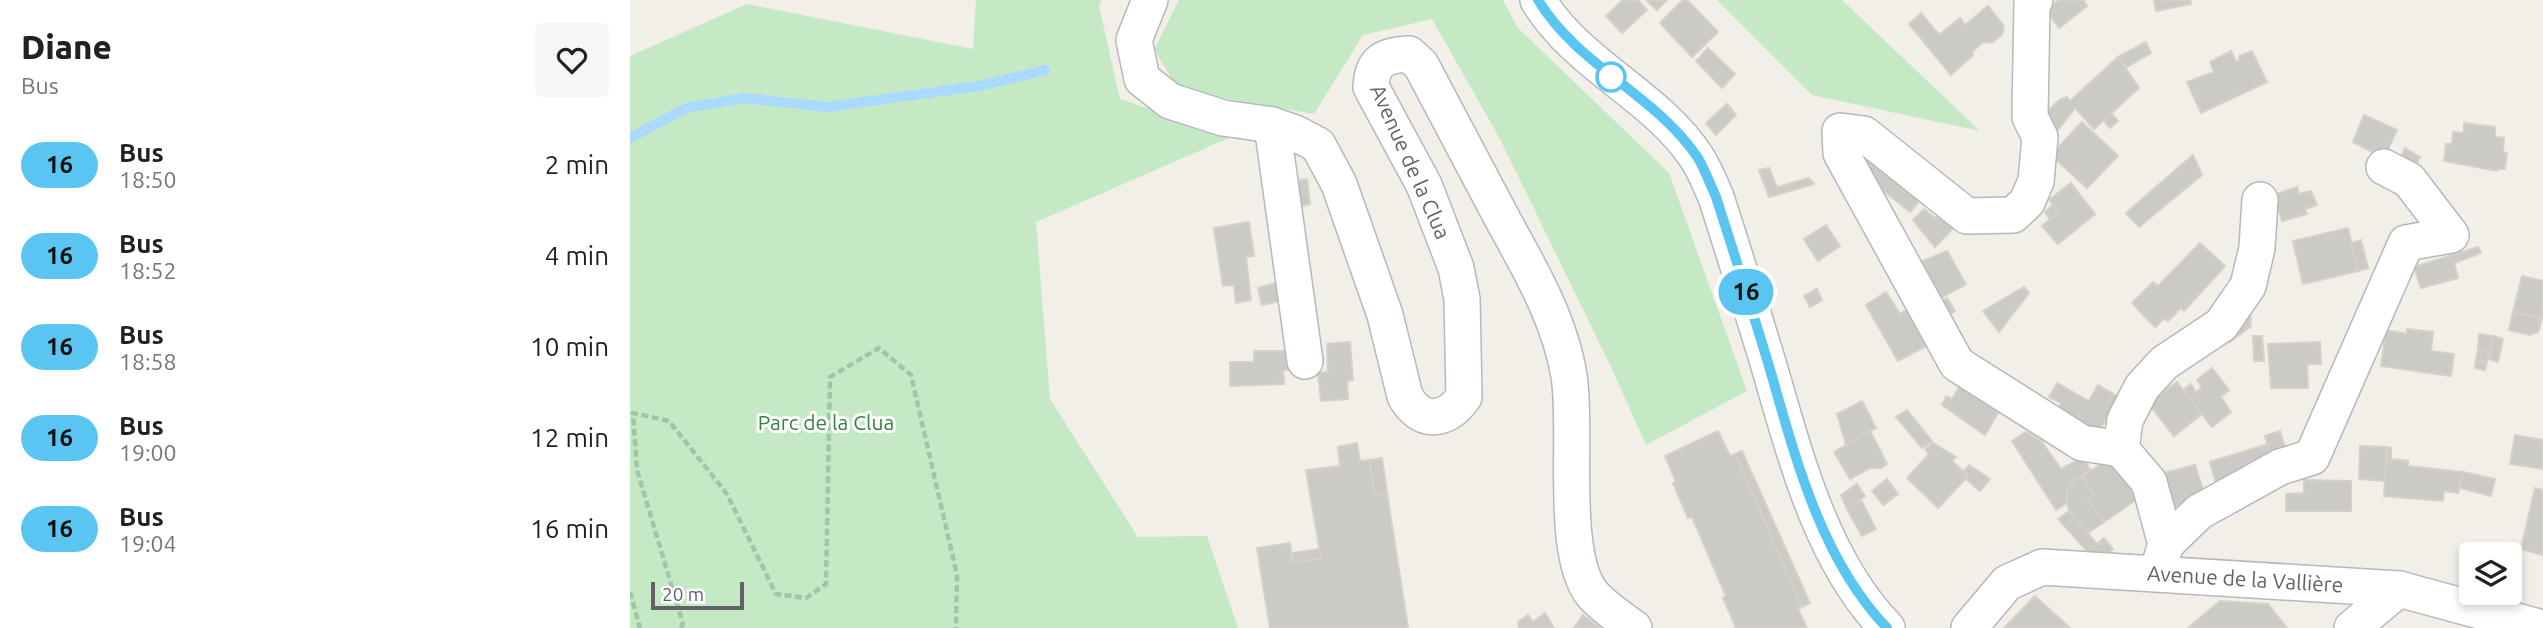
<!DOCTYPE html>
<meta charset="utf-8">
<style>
body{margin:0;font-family:Ubuntu,sans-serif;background:#f6f6f6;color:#202124;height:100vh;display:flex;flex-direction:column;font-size:26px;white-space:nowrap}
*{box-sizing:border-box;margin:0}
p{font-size:23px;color:#757577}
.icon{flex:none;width:38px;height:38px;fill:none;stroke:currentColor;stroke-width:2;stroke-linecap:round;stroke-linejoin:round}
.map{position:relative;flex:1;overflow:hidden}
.sheet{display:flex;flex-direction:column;background:#fff;width:630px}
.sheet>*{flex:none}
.badge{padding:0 14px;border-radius:23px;font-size:24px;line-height:46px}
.tools{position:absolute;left:1829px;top:542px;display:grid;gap:14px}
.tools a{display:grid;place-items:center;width:63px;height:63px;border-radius:7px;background:#fff;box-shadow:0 4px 10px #0003;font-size:35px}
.scale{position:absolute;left:21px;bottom:18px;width:93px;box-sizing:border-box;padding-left:7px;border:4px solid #5f6368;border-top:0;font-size:19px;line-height:24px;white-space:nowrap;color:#5f6368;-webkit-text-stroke:5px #fff;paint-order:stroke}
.map>.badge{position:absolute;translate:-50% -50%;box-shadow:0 0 0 4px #fff}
.round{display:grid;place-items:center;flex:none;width:74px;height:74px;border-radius:7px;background:#f6f6f6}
.head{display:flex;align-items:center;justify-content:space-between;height:119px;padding:0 21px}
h1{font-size:33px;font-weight:800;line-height:52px}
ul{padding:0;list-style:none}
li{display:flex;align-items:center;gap:21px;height:91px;padding:0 21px}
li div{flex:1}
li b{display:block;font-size:26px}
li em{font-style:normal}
li .badge{min-width:77px;font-weight:700;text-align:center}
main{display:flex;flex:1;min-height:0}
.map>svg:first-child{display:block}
.green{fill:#c5e8c5}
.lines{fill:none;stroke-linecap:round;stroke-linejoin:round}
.stream{stroke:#aadaff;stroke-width:10}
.building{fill:#cccac5;stroke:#d6d1c6;stroke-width:2}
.minor-casing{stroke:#b5b8bc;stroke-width:38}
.path{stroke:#9cc7a9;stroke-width:4.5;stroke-dasharray:7 3.5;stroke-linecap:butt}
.minor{stroke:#fff;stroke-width:35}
.line-casing{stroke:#fff;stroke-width:16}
.line{stroke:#5bc5f2;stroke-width:10}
.stop-dot{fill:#fff;stroke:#5bc5f2;stroke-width:3.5}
.labels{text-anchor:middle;stroke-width:6;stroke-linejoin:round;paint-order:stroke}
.street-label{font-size:21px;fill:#5f6368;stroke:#fff}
.park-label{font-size:21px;fill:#348238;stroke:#fff}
</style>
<main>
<section class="sheet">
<div class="head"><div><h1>Diane</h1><p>Bus</p></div><a class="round"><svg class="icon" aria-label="heart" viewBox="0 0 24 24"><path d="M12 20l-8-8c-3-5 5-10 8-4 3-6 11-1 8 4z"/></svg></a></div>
<ul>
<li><span class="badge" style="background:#5bc5f2;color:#111">16</span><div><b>Bus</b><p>18:50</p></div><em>2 min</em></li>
<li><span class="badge" style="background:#5bc5f2;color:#111">16</span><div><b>Bus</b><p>18:52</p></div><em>4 min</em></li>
<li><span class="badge" style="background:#5bc5f2;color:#111">16</span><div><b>Bus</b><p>18:58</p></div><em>10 min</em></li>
<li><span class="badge" style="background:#5bc5f2;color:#111">16</span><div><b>Bus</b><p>19:00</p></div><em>12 min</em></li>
<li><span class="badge" style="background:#5bc5f2;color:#111">16</span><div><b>Bus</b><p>19:04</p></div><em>16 min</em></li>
</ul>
</section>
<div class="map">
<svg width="1913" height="628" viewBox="0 0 1913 628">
<rect width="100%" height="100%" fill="#f1efe8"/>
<g class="green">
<path d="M346,0H472L469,6L490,99L601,137L406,222L420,399L508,537L577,536L608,628H0V56L117,4L343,49Z"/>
<path d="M549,0H873L888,28L1039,173L1117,391L1016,445L983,371L870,139L802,19L733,35L684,114L549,90L524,50Z"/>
<path d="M1087,0H1212L1350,131L1182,95Z"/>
</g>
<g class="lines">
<path class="stream" d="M0,138L56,108L114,98L198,107L349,86L415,70"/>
</g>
<g class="building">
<path d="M993,0H1008L1017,10L992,33L976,16Z"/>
<path d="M1016,0H1037L1027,10Z"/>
<path d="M1053,0H1057L1088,32L1062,57L1030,23Z"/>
<path d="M1429,0H1453L1457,6L1429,28L1416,10Z"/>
<path d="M1524,0H1560L1561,4L1526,11Z"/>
<path d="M1358,6L1374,26L1372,35L1362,43L1353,42L1342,52L1343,55L1321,75L1279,24L1291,13L1309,35L1330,18L1335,25Z"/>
<path d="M1516,42L1521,53L1497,67L1488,57Z"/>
<path d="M1078,48L1105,74L1092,88L1066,61Z"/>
<path d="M1601,51L1606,62L1610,60L1609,56L1622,51L1637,82L1571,113L1557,82L1584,72L1580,62Z"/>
<path d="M1488,57L1509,88L1464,129L1445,108L1428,130L1414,115L1429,100L1437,97L1440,101Z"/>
<path d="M1097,104L1106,115L1086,135L1076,123Z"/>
<path d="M1481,113L1488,121L1480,128L1473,120Z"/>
<path d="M1734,115L1767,130L1754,158L1723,142Z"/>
<path d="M1452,122L1488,156L1457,188L1421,155Z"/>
<path d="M1834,123L1865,127V137L1874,138L1873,152L1877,153L1875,169H1868L1867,171L1814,161L1816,144H1822L1823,132L1834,133Z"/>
<path d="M1231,139L1295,194L1280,212L1243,182L1247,177L1234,167L1232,169Z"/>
<path d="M1775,148L1790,157L1782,172L1768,165Z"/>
<path d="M1563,155L1572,175L1509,227L1496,213Z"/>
<path d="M1139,168L1147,187L1179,178L1184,184L1139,197L1129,170Z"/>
<path d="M677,179L680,204L665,208L660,182Z"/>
<path d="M1441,183L1465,214L1428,244L1412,226L1429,212L1419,200Z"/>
<path d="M1667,187L1669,194L1681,191L1687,205L1675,209L1677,214L1652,221L1644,195Z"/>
<path d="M1423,205L1429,212L1420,219L1415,212Z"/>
<path d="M1294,209L1305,218L1314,209L1333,218L1305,247L1283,220Z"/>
<path d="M619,222L624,256L616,257L621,300L606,303L604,285L593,286L584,228Z"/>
<path d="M1196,225L1210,246L1188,261L1174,239Z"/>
<path d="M1718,228L1728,271L1673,284L1663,241Z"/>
<path d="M1731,240L1738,268L1728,271L1721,243Z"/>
<path d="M1570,243L1595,266L1554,311L1551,308L1538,321L1535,318L1525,327L1502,303L1523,282L1528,286Z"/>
<path d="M1848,247L1851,253L1824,263L1828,278L1791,288L1784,267Z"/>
<path d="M1317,251L1336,284L1300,304L1283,265Z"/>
<path d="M1892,276L1913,281L1912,319L1883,312Z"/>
<path d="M650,282L654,300L632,305L628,288Z"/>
<path d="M1394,287L1399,293L1369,332L1353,311Z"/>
<path d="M1187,289L1192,300L1180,307L1174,296Z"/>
<path d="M1256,292L1270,314L1283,306L1300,344L1268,361L1236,305Z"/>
<path d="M1317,298L1325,311L1309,321L1302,307Z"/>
<path d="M1620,310L1621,326L1600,342L1593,334Z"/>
<path d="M1883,312L1912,319L1908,332L1900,335L1879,330Z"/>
<path d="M1777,329L1803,332L1801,351L1824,354L1821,376L1751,366L1756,330L1777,334Z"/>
<path d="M1849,334L1864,336L1860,351L1848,349Z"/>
<path d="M1623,336H1632L1634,361H1624Z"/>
<path d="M1864,336L1873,339L1868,362L1859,359Z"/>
<path d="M720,342L723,380L717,381L718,399L691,401L688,373L698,372L697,344Z"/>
<path d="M1690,342L1691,364H1677L1678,388H1641L1638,344Z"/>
<path d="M1848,349L1859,351L1857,362L1846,361Z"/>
<path d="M624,351H660L661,370H653L654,384L600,386V362H624Z"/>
<path d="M1846,361L1857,362L1855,370L1845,368Z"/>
<path d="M1582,368L1599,390L1591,397L1601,412L1582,427L1553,390L1561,384L1566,393L1572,387L1567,380Z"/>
<path d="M1335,378L1352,389L1346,398L1368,413L1355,435L1312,405L1316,396L1322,399Z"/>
<path d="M1547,382L1572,414L1544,436L1518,403Z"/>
<path d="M1427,383L1459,401L1468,385L1489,397L1464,440L1423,420L1431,403L1419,397Z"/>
<path d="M1232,401L1246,428L1216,445L1207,414Z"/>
<path d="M1277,410L1302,441L1292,448L1266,417Z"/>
<path d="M1088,431L1100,456L1105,454L1125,498L1165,589L1172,607L1168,609L1177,628H1106L1093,598L1096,596L1062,517L1058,518L1043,483L1046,482L1035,456Z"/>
<path d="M1240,431L1257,464L1251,468H1240L1220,479L1204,452Z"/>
<path d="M1650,431L1655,448L1640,454L1635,436Z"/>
<path d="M1396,432L1412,442L1431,469L1453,457L1460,470L1437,485V503L1426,510L1382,441Z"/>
<path d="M1885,435L1913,440V469L1880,464Z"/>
<path d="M727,443L730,461L739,460L745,495L757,493L778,628H640L627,548L660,543L663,563L691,558L676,470L710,466L708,447Z"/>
<path d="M1303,443L1326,457L1322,461L1338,476L1308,508L1277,478L1299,454L1295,449Z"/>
<path d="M1638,444L1640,454L1586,484L1580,462Z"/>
<path d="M1730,446L1757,447L1755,481L1729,479Z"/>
<path d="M1757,447L1761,448V459L1778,461V466L1833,472L1828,493L1814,491L1813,501L1754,496Z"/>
<path d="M1112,451L1180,603L1172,607L1105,454Z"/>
<path d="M752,458L757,493L745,495L739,460Z"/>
<path d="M1479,459L1510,497L1474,522L1457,499L1463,495L1452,476Z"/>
<path d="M1339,465L1360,479L1350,491L1336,479L1338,476L1333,472Z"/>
<path d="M1565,465L1575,496L1537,509L1527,475Z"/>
<path d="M1833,472L1865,479L1861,496L1830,488Z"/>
<path d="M1452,476L1463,495L1457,499L1474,522L1458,533L1439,511L1437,503V485Z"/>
<path d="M1257,479L1268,494L1253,505L1242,491Z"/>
<path d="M1674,480L1721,481V511H1656V494L1674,493Z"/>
<path d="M1227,484L1235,496L1217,509L1211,495Z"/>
<path d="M1905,488L1913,490V555L1891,549Z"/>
<path d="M1231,500L1246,529L1232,536L1217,509Z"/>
<path d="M1439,511L1467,544L1458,552L1428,519Z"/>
<path d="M1474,538L1483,549L1472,558L1458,552Z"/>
<path d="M688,549L691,558L663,563L662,553Z"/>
<path d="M1405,596L1440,628H1374Z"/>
<path d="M1590,601L1638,604L1657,628H1558Z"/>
<path d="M915,613L924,628H889L888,622L898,615L903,622Z"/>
<path d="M953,615L969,627L968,628H944Z"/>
</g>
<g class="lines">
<defs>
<g id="minor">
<path d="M520,0L504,40L512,79L540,101L593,118L642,125L665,133L688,145L709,184L755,315L775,396C791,425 816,422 834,397L832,299L826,268L794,185L741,87C742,61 754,55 779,54L791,65C818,117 846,168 873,220C900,269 930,320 939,376C948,430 929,555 963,595C974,607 990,618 1004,628"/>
<path d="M908,0C948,66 1026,95 1067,158C1075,170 1080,184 1086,197C1104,253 1122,310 1139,366C1165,455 1191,560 1257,628"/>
<path d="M1405,0L1402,3L1400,117L1410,137L1406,181L1397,202L1383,215L1337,216L1234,134L1210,131L1211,153L1327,364L1452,443L1491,449L1519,482L1536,544L1527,573"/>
<path d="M642,125L675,361"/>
<path d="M1491,449L1495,420L1512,387L1534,363L1591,325L1618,286L1627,248L1630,200"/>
<path d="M1536,544L1569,512L1650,467L1682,457L1776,243L1821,235L1779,180L1754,167"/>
<path id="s1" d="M1339,628L1377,583L1412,567L1769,589L1912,628"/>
<path d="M1722,628L1769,589"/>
</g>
</defs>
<use href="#minor" class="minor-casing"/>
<g class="path">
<path d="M0,592L10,628"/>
<path d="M51,628L53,624L7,470L3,413L39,421L97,494L146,594L176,598L196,584L200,377L249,348L281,375L327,575L326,628"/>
</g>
<use href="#minor" class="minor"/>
</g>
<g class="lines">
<defs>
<path id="line" d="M908,0C948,66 1026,95 1068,158C1075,170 1080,184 1086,197C1104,253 1122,310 1139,366C1165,456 1190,558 1257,628"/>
</defs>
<use href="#line" class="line-casing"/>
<use href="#line" class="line"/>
</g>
<circle class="stop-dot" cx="981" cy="77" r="14"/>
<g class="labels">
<g class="street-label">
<text transform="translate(780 162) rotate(66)" y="7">Avenue de la Clua</text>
<text dy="7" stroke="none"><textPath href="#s1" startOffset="301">Avenue de la Vallière</textPath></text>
</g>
<g class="park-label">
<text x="196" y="430">Parc de la Clua</text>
</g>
</g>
</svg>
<div class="tools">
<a><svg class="icon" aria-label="layers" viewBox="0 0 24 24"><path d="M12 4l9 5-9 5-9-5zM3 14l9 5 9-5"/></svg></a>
</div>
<div class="scale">20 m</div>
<b class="badge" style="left:1116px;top:292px;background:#5bc5f2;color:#111">16</b>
</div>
</main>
